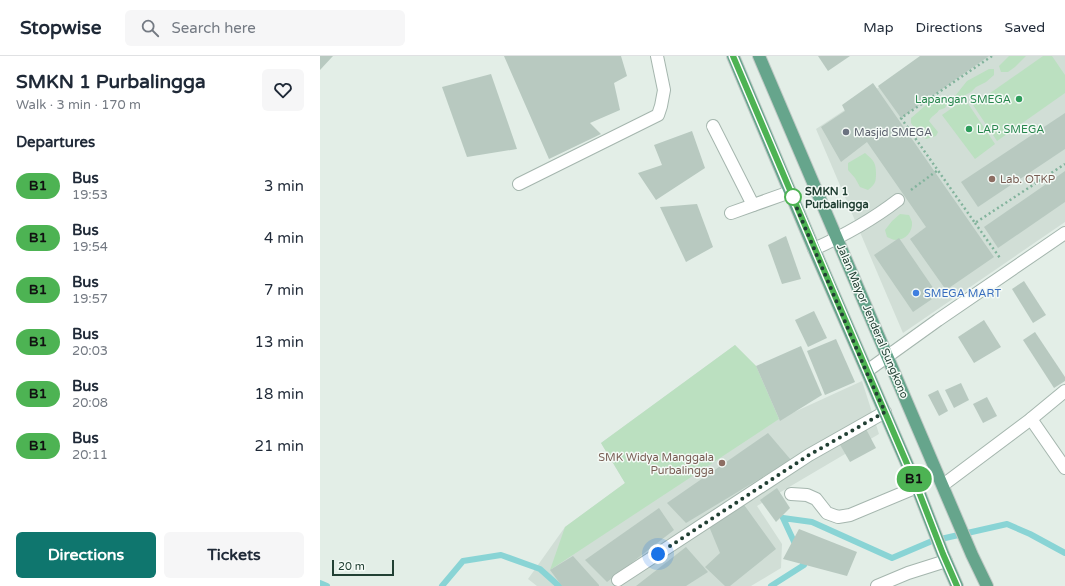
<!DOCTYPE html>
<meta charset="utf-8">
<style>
body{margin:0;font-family:"Varela Round",sans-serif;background:#f6f6f7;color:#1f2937;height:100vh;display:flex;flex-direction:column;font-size:15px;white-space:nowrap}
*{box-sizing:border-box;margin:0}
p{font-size:13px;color:#747a83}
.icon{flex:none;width:22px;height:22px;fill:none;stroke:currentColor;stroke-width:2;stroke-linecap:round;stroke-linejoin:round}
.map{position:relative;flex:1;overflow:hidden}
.details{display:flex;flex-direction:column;background:#fff;width:320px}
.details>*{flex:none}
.badge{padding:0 8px;border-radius:13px;font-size:14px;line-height:26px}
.scale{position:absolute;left:12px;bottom:10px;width:62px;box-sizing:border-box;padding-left:4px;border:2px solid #224034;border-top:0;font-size:11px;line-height:14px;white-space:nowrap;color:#224034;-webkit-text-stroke:3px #f4faf6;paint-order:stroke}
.you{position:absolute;width:20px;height:20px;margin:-10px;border:3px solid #fff;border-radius:50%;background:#1a73e8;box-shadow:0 0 0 6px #1a73e833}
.map>.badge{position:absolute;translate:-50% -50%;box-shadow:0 0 0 2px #fff}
h2{padding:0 16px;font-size:15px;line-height:36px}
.round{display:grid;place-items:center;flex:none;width:42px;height:42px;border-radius:6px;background:#f6f6f7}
.overview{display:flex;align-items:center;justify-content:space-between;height:68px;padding:0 16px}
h1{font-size:19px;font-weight:800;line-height:30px}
.action{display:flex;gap:8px;margin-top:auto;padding:8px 16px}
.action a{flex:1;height:46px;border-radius:6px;background:#0f766e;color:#fff;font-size:16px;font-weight:800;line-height:46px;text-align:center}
.action a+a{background:#f6f6f7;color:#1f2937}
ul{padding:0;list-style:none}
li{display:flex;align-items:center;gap:12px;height:52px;padding:0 16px}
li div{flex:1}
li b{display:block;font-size:15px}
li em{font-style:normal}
li .badge{min-width:44px;font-weight:700;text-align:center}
header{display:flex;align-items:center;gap:24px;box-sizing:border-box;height:56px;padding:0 20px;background:#fff;border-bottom:1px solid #e0e1e3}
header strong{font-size:19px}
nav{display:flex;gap:22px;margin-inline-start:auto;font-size:14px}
.search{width:280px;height:36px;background:#f6f6f7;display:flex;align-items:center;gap:10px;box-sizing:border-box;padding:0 14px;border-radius:6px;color:#747a83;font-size:15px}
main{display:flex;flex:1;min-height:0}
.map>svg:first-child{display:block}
.built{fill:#d1ded6}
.green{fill:#bbe0c0}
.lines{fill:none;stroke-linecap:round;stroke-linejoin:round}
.stream{stroke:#89d4d5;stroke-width:6}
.building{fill:#b8c9c0}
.minor-casing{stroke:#a5b6ae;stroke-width:14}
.major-casing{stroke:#c1cac6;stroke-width:14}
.path{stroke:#82b39c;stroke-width:2.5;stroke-dasharray:2 3;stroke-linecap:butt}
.minor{stroke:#fff;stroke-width:12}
.major{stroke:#66a58c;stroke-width:12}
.line-casing{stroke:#fff;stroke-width:9}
.line{stroke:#4db353;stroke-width:6}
.walk{stroke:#224034;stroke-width:4;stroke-dasharray:0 7.2}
.leisure-dot{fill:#2e9e5b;stroke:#f4faf6;stroke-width:1.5}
.worship-dot{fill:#6b7280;stroke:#f4faf6;stroke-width:1.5}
.education-dot{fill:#8d6e63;stroke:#f4faf6;stroke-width:1.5}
.stop-dot{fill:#fff;stroke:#4db353;stroke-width:2}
.shop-dot{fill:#3f7fe0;stroke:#f4faf6;stroke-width:1.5}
.labels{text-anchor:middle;stroke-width:3;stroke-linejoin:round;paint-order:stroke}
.leisure-label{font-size:11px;fill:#27864d;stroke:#f4faf6;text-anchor:end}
.worship-label{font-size:11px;fill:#5b616d;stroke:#f4faf6;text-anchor:start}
.education-label{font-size:11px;fill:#785e54;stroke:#f4faf6;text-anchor:start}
.stop-label{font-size:11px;font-weight:bold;fill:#224034;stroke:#f4faf6;text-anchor:start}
.shop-label{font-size:11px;fill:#366cbe;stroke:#f4faf6;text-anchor:start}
.street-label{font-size:11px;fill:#224034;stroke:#f4faf6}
</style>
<header>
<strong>Stopwise</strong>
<div class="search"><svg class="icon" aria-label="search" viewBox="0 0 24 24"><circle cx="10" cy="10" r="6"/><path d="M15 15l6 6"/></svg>Search here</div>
<nav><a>Map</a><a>Directions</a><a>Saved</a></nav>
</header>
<main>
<section class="details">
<div class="overview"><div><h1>SMKN 1 Purbalingga</h1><p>Walk · 3 min · 170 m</p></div><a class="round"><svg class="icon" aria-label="heart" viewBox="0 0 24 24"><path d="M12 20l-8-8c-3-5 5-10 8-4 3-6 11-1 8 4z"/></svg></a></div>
<h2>Departures</h2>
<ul>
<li><span class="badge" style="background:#4db353;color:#111">B1</span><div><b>Bus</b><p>19:53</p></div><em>3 min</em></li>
<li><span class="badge" style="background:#4db353;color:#111">B1</span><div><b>Bus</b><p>19:54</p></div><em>4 min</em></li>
<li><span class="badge" style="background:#4db353;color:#111">B1</span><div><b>Bus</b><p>19:57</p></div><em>7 min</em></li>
<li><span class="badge" style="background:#4db353;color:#111">B1</span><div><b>Bus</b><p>20:03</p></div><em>13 min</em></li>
<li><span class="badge" style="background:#4db353;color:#111">B1</span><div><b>Bus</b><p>20:08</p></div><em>18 min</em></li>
<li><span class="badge" style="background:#4db353;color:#111">B1</span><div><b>Bus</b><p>20:11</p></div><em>21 min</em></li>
</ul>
<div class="action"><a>Directions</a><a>Tickets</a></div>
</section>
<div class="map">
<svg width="745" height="530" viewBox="0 0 745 530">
<rect width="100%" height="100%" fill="#e3eee7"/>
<g class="built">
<path d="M606,0H745V166L583,277L496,73Z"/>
<path d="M415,289L436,310L459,363L542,325L559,378L437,450L462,488L461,512L431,530H217L208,523L245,471L305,427L281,387Z"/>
</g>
<g class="green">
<path d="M689,0H706L695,11L688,16H681L679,10Z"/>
<path d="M723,0H732L745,19V37L677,85L653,49Z"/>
<path d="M669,13H674V19L666,26L656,31L651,36L638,43L635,40L647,25Z"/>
<path d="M645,43L675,88L655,103L622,59Z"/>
<path d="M618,45H623L628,46L625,52L619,54C616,59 612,59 609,65L618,76L616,80L606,83L599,78L591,67V62C596,58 600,54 605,50C609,47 614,48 618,45Z"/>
<path d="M545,97C553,104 556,106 556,117C556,127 555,128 548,134L540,131L535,122L528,114V107Z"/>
<path d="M580,158L589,159C590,161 591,163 592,166C593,175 586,184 576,184C573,184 570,182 567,181L565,174L572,165Z"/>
<path d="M415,289L436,310L459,363L230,514L245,471L305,427L281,387Z"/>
</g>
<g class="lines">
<g class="stream">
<path d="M476,490L463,462L492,466L572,502L612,485L687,468L710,478L745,497"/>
<path d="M0,527L7,530"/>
<path d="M122,530L143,505L181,499L220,513L239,530"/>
<path d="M451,530L484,509L481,502"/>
</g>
</g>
<g class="building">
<path d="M0,0H13L0,14Z"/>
<path d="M184,0H301L307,20L294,27L300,54L270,67L281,78L229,103Z"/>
<path d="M498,0H530L508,15Z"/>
<path d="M600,0H669L581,62L558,30Z"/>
<path d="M171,18L197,93L147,101L122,31Z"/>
<path d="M553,27L674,201L626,234L590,183L606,171L547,86L521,106L501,71L525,55L522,49Z"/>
<path d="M745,57V93L658,151L641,126Z"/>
<path d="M372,75L385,112L336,144L318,117L342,109L334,89Z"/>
<path d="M745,115V146L678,192L664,171Z"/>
<path d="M377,148L393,191L366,206L340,151Z"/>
<path d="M466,180L481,223L462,228L448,189Z"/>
<path d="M579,182L618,239L593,256L554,199Z"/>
<path d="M704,225L726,259L713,267L692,233Z"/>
<path d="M494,255L507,282L488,291L475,264Z"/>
<path d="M664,264L681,291L654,307L638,281Z"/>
<path d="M715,276L745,321V325L734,332L703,284Z"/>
<path d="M516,283L535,326L505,339L487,295Z"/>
<path d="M481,290L502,339L460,365L436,310Z"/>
<path d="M641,327L649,344L634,352L625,334Z"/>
<path d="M618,334L628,355L619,360L608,339Z"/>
<path d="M667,341L677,360L663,367L653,348Z"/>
<path d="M546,373L556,392L530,406L519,387Z"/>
<path d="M448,377L471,404L366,467L347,447Z"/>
<path d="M457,432L470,452L456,466L440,444Z"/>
<path d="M422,446L456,493L410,530H405L385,511L400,497L388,468Z"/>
<path d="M339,452L354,474L287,526L265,504Z"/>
<path d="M479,473L537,496L527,520L463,503Z"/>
<path d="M366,491L388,516L366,530H316Z"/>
<path d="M253,500L279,529V530H242L230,514Z"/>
</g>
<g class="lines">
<defs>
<g id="minor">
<path d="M393,70L433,149"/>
<path d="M199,128L338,59L341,50L344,34L337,0"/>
<path d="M411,157L470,136"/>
<path d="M494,193C523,180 552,164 578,144"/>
<path d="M547,315L618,264L745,177"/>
<path d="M711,363L745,412"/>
<path d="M623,429L711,363L745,335"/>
<path d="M471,438L487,439L496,443L507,457L518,461L530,459L597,431"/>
<path d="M298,524L489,399L565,356"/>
<path d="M557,530L588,517L626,505"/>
</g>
<g id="major">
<path d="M413,0L494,193L597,431L623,498L637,530"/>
<path d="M439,0L652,499L667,530"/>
</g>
</defs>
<use href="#minor" class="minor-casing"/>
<use href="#major" class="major-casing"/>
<g class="path">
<path d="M672,0L581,62L655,167L745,108"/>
<path d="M591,134L618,114"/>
<path d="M655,167L680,202L679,203"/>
</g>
<use href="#minor" class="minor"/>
<use href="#major" class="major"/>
</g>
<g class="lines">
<defs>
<path id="line" d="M413,0L512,233L597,431L623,498L637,530"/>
</defs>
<use href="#line" class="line-casing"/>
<use href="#line" class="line"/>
<path class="walk" d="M338,498L489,399L565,356L546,315L470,136L473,141"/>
</g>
<g class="leisure-dot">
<circle cx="699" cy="43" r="4"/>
<circle cx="649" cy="73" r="4"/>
</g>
<circle class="worship-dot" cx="526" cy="76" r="4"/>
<g class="education-dot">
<circle cx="672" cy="123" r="4"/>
<circle cx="402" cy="407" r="4"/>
</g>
<circle class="stop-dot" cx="473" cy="141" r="8"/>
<circle class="shop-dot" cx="596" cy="237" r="4"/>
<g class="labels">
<g class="leisure-label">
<text x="691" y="47">Lapangan SMEGA</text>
<text x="657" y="77" text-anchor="start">LAP. SMEGA</text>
</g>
<g class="worship-label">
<text x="534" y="80">Masjid SMEGA</text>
</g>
<g class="education-label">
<text x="680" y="127">Lab. OTKP</text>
<text x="394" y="405" text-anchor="end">SMK Widya Manggala<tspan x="394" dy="13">Purbalingga</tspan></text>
</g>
<g class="stop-label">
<text x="485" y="139">SMKN 1<tspan x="485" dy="13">Purbalingga</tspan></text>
</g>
<g class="shop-label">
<text x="604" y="241">SMEGA MART</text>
</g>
<g class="street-label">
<text transform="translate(553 265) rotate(67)" y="4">Jalan Mayor Jenderal Sungkono</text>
</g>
</g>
</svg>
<div class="scale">20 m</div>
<div class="you" style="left:338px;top:498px"></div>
<b class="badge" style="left:594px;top:423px;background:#4db353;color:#111">B1</b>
</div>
</main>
